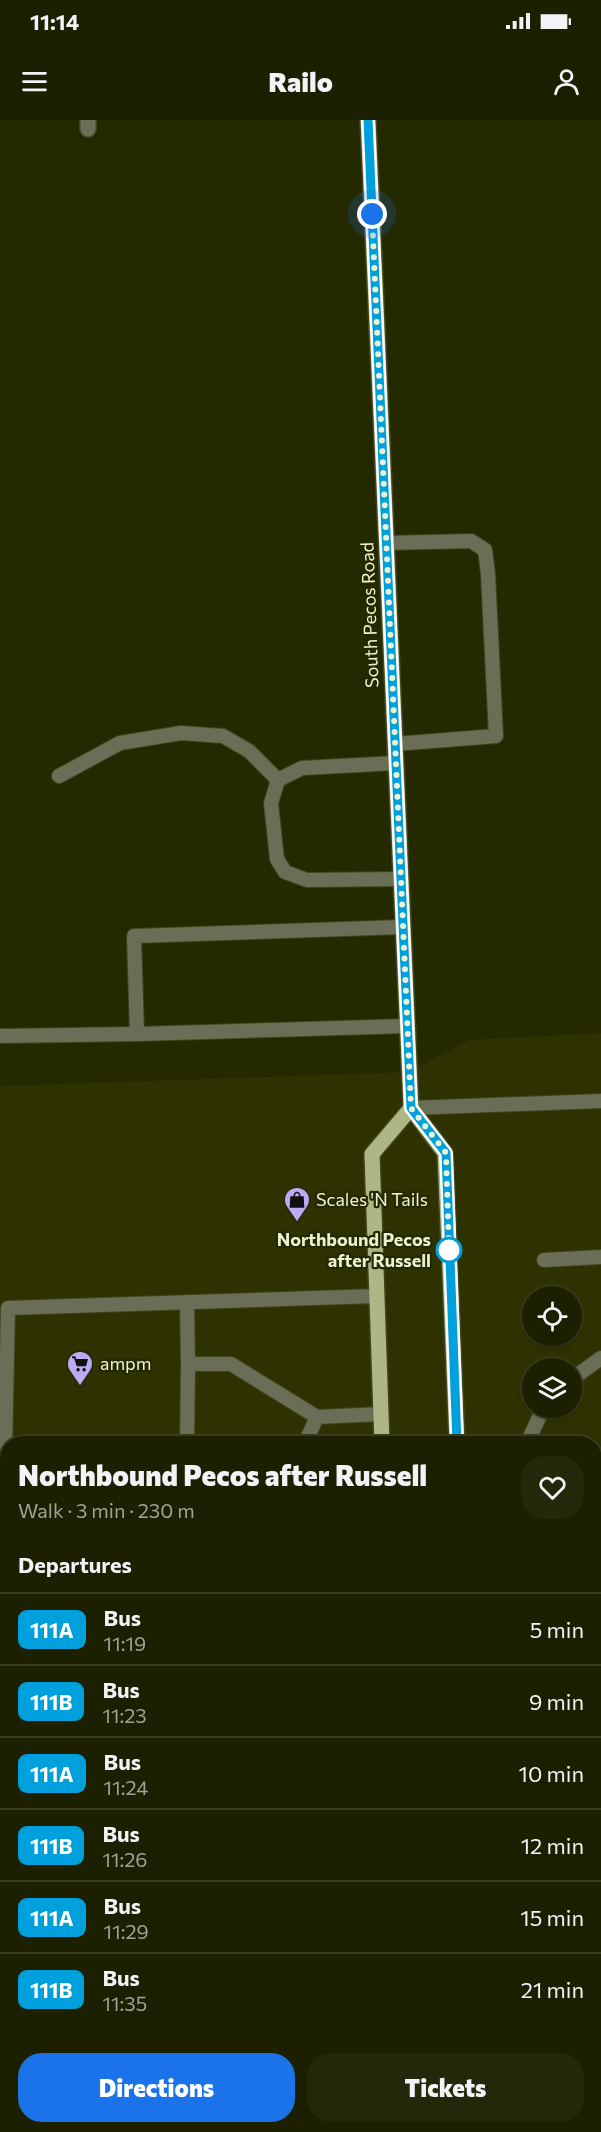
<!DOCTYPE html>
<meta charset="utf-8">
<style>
body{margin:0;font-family:Commissioner,sans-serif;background:#25270a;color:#f1f3f6;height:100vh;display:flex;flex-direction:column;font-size:22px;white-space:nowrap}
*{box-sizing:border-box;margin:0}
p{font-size:20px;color:#a0a299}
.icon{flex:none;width:33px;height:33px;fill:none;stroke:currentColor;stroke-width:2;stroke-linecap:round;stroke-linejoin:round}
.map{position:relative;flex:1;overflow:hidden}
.panel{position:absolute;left:0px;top:1316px;width:602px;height:698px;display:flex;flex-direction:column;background:#1c1f00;border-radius:24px 24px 0 0;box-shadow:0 2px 4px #0004,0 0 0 2px #3a3d22}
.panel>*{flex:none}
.badge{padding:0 12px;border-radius:9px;font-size:21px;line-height:39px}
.buttons{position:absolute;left:522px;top:1166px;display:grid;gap:12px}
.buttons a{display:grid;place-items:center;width:60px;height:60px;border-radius:50%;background:#1c1f00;box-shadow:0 2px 4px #0004,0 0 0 2px #3a3d22;font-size:30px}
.you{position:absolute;width:30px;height:30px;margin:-15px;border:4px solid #fff;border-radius:50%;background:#1a73e8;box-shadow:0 0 0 9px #1a73e833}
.map>.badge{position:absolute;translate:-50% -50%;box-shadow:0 0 0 3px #fff}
h2{padding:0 18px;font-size:22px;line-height:54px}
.round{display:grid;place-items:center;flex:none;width:63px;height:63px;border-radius:24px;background:#25270a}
.head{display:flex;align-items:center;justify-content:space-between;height:102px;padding:0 18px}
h1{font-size:28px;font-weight:800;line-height:45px}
.cta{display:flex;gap:12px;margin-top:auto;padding:12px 18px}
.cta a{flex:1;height:69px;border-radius:24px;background:#1a73e8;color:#fff;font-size:24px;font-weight:800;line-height:69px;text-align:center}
.cta a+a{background:#25270a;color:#f1f3f6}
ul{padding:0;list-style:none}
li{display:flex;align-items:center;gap:18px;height:72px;padding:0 18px;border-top:2px solid #3a3d22}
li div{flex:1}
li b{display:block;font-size:22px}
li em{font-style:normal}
li .badge{min-width:66px;font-weight:700;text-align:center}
.status{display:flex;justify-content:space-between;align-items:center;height:42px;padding:0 30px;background:#1c1f00;direction:ltr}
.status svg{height:16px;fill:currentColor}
header{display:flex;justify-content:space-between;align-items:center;height:78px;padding:0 18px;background:#1c1f00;font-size:27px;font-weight:800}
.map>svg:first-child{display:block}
.built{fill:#2e3200;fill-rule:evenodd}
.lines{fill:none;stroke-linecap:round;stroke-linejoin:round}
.lane-casing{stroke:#41451e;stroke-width:16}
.street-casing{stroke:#41451e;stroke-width:18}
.primary-casing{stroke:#41451e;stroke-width:18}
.lane{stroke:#6a6e57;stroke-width:14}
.street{stroke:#6a6e57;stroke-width:15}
.primary{stroke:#afb686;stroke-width:15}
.line-casing{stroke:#fff;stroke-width:14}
.line{stroke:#00a0dc;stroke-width:9}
.walk{stroke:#ecf1d4;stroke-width:6;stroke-dasharray:0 10.8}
.stop-dot{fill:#fff;stroke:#00a0dc;stroke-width:3}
.labels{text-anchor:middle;stroke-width:4.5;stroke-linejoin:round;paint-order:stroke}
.street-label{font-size:18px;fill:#ecf1d4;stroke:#252900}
.poi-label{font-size:18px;fill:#ecf1d4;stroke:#252900;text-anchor:start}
.stop-label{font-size:18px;font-weight:bold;fill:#ecf1d4;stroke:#252900;text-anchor:end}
</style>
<div class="status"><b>11:14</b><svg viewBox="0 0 49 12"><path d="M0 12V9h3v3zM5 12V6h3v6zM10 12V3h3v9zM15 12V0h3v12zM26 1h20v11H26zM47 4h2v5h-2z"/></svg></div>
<header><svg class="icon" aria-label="menu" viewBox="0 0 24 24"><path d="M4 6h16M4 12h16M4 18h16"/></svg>Railo<svg class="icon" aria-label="person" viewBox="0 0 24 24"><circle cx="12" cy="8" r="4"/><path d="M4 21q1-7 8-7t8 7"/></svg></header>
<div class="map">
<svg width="601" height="2012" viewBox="0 0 601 2012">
<rect width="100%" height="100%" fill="#252900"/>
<path class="built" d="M601,913V1783L594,1782V1323H8V2006H387V2012H0V966L409,952L469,920ZM532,1176H572V1215H532ZM532,1248H572V1287H532Z"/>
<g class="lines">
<defs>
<g id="lane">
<path d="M386,423L471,421L485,430L488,454L496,616L395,624"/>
<path d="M396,643L302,648L278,660L271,683L277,739L285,752L307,760L401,759"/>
<path d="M59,656L120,623L181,613L223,616L249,631L278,660"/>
<path d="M403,807L134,816L137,914L407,906"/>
<path d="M0,916L137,914"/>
<path d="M411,988L601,981"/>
<path d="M544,1140L601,1137"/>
<path d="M187,1182L188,1244"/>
<path d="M572,1259L601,1238"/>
<path d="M187,1323L188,1244H231L317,1297"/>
<path d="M305,1323L317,1297L381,1294"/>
<path d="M527,1323L544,1287"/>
<path d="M594,1387L601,1386"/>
<path d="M2,1471L8,1188L377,1176"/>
<path d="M594,1600L601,1602"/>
<path d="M594,1766H601"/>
<path d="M0,1848H8"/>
<path d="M58,2006L59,2012"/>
<path d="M148,2006L149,2012"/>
<path d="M376,2012L448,2010"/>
</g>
<path id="street" d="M88,0V9"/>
<g id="primary">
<path d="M368,0L411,988L445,1033L457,1323"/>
<path d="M382,1323L372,1034L411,988"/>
<path d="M594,1468H601"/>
<path d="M0,1471L8,1470"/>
<path d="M0,1529H8"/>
<path d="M594,1530H601"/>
<path d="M448,2012L451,2006"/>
</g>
</defs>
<use href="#lane" class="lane-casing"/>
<use href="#street" class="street-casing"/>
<use href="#primary" class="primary-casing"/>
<use href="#lane" class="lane"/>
<use href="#street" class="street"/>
<use href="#primary" class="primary"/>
</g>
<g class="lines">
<defs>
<path id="line" d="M368,0L411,988L446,1033L457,1323"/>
</defs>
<use href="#line" class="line-casing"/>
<use href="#line" class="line"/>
<path class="walk" d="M372,94L411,988L446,1033L449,1130"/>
</g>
<defs>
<symbol id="shop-pin" viewBox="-11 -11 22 30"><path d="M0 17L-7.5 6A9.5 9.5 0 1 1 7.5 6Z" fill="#bcaaf5" stroke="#252900"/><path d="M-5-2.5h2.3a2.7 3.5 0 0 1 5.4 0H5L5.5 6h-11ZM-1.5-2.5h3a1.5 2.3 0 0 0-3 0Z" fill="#111"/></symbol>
<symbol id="supermarket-pin" viewBox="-11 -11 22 30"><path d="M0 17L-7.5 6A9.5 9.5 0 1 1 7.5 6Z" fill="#bcaaf5" stroke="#252900"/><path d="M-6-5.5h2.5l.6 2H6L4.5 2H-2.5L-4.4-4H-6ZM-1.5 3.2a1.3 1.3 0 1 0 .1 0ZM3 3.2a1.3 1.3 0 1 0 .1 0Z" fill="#111"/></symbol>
</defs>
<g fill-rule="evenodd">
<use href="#shop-pin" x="282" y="1065" width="30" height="40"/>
<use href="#supermarket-pin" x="65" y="1229" width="30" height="40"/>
</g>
<circle class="stop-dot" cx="449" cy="1130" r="12"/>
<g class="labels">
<g class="street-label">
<text transform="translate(370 495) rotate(-92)" y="6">South Pecos Road</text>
</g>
<g class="poi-label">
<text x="316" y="1086">Scales 'N Tails</text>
<text x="100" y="1250">ampm</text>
</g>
<g class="stop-label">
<text x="431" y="1126">Northbound Pecos<tspan x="431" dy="21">after Russell</tspan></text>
</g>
</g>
</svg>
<div class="buttons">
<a><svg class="icon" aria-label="locate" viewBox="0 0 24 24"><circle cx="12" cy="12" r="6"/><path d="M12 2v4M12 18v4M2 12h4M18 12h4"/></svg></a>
<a><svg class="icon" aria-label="layers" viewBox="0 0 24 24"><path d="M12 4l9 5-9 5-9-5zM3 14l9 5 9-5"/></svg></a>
</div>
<div class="you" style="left:372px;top:94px"></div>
<section class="panel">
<div class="head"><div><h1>Northbound Pecos after Russell</h1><p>Walk · 3 min · 230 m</p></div><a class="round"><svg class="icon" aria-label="heart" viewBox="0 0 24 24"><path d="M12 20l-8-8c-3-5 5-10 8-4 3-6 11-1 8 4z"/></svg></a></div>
<h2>Departures</h2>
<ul>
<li><span class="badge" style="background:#00a0dc;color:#fff">111A</span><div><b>Bus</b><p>11:19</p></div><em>5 min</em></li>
<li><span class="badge" style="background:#00a0dc;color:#fff">111B</span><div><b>Bus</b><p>11:23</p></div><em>9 min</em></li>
<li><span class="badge" style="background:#00a0dc;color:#fff">111A</span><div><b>Bus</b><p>11:24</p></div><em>10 min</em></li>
<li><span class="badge" style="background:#00a0dc;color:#fff">111B</span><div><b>Bus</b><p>11:26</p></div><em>12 min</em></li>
<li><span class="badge" style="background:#00a0dc;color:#fff">111A</span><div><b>Bus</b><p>11:29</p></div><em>15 min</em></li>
<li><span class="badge" style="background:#00a0dc;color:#fff">111B</span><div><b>Bus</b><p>11:35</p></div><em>21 min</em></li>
</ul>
<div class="cta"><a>Directions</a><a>Tickets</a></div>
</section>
</div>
